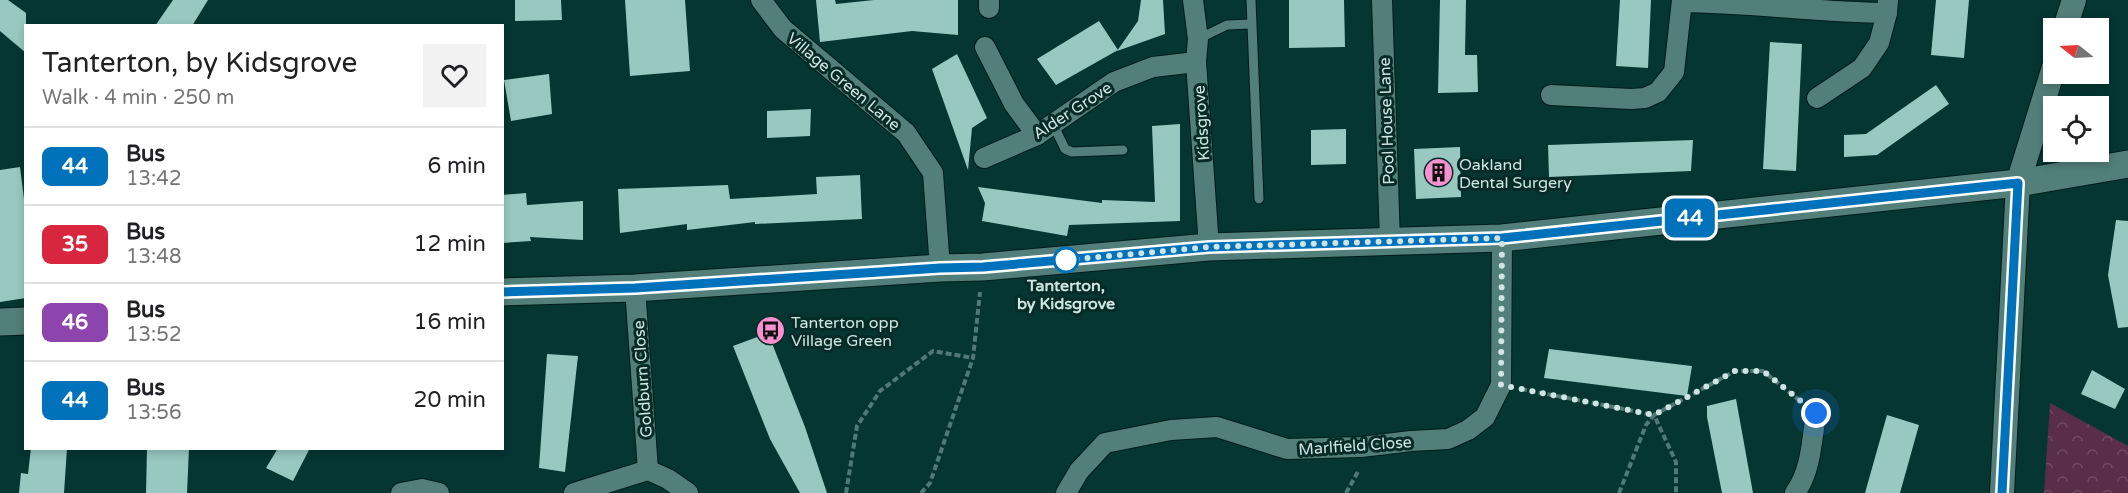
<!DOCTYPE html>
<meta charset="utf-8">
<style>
body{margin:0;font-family:"Varela Round",sans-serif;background:#f2f2f2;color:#202124;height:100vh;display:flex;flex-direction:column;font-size:22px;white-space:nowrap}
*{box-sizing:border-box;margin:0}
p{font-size:20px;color:#757577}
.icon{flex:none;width:33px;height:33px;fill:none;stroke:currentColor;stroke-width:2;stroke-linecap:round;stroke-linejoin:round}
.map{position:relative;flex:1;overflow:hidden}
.details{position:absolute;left:24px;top:24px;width:480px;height:426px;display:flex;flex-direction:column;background:#fff;border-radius:0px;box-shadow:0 3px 9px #0003}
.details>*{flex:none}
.badge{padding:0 12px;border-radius:9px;font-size:21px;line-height:39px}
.needle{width:39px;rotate:288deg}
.fabs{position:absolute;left:2043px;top:18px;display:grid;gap:12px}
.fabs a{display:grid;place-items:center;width:66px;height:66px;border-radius:0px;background:#fff;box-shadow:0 3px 9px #0003;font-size:30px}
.you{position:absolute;width:30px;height:30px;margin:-15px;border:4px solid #fff;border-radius:50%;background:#1a73e8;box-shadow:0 0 0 9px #1a73e833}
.map>.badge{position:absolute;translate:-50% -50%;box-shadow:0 0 0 3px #fff}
.round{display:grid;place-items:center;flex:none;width:63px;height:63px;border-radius:0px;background:#f2f2f2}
.headline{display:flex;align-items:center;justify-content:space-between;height:102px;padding:0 18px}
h1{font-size:28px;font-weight:600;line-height:45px}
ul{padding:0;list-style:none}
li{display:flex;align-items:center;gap:18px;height:78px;padding:0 18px;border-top:2px solid #e0e0e0}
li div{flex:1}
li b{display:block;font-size:22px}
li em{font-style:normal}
li .badge{min-width:66px;font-weight:700;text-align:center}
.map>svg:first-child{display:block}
.forest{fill:url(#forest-crowns)}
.building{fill:#99c8c1}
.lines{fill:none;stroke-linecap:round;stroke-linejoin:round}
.service-casing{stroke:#001c19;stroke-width:11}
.minor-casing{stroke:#001c19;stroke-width:22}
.tertiary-casing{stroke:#001c19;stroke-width:26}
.secondary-casing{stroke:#001c19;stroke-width:29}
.path{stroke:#527976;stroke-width:4;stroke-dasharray:6 3;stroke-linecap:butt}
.service{stroke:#527f79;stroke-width:9}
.minor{stroke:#527f79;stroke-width:20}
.tertiary{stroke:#527f79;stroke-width:24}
.secondary{stroke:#527f79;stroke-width:27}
.line-casing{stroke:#fff;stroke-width:14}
.line{stroke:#0072bc;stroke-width:9}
.walk{stroke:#cee5e2;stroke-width:6;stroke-dasharray:0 10.8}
.stop-dot{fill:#fff;stroke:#0072bc;stroke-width:3}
.labels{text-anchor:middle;stroke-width:6;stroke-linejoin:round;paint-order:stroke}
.street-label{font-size:16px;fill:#cee5e2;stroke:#072b27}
.poi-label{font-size:16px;fill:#cee5e2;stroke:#072b27;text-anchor:start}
.stop-label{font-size:16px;font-weight:bold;fill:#cee5e2;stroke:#072b27}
</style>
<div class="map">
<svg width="2128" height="493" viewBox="0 0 2128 493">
<defs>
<pattern id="forest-crowns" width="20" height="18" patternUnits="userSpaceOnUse" patternTransform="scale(1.5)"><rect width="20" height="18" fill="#5a2e49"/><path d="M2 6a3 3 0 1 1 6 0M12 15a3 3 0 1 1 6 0" fill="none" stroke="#704c63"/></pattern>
</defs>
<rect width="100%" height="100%" fill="#053632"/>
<path class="forest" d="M2050,403L2128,446V493H2044Z"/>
<g class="building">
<path d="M0,0H8L26,13V53L0,31Z"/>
<path d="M173,0H208L192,26H155Z"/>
<path d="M515,0H561L562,20L515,21Z"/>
<path d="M625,0H685L690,71L630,76Z"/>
<path d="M816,0H835L836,4L874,0H958V35L912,31L820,42Z"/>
<path d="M1141,0H1163L1165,34L1117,51L1138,21Z"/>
<path d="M1289,0H1344L1345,47L1289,48Z"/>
<path d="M1440,0H1466L1465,55H1477L1478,92L1438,93Z"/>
<path d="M1620,0H1651L1648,68L1616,66Z"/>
<path d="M1936,0H1969L1964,58L1931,55Z"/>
<path d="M1099,21L1118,50L1056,85L1037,59Z"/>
<path d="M1770,42L1802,44L1796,171L1763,169Z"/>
<path d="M957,54L987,118L972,128L968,170L932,69Z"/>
<path d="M549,74L552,114L511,121L504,80Z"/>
<path d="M1936,85L1949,104L1877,155L1844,157V135L1866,134Z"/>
<path d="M811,109L810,136L767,138V111Z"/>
<path d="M1180,124V221L1069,225L1067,236L982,221L985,203L978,187L1102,203V200L1155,202L1152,126Z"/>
<path d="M1346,129V164L1311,165V130Z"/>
<path d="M1693,140L1691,171L1549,177L1548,145Z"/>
<path d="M1460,147L1461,197L1416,199L1414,149Z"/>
<path d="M20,167L26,215V298L0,302V170Z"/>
<path d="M860,175L862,219L755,224V222L687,230V224L620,233L618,189L728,185L730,199L817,194L816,177Z"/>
<path d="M526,193L527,205L583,201V240L530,237L531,241L502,243V195Z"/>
<path d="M2116,220L2128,221V327L2118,328L2108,275Z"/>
<path d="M768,333L805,427L827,493H800L770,439L733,346Z"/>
<path d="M1549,349L1692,366L1687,396L1544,378Z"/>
<path d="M547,354L578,356L565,472L539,468Z"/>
<path d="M2092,370L2125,389L2115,409L2081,394Z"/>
<path d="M1736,399L1753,493H1722L1707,417V406Z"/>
<path d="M1887,415L1919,425L1900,493H1865Z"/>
<path d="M31,448H67L64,493H19L21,473L28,474Z"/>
<path d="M147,448H189L187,493H146Z"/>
<path d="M278,448H310L293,481L266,468Z"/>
</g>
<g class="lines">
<defs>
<g id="service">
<path d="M1251,0L1259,199"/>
<path d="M1198,39L1227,25L1251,24"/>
<path d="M1053,124L1065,149L1072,152L1123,150"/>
</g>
<g id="minor">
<path d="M761,0L783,29L906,133L933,173L940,268"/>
<path d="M989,0V8"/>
<path d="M1193,0L1198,39L1196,62L1209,247"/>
<path d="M1382,0L1390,242"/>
<path d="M1682,2C1751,3 1818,12 1887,13L1888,0"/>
<path d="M985,47L1014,104L1037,135"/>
<path d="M1551,95L1631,99L1645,98L1658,92L1674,72L1682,0"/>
<path d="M1817,98L1862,68L1879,43L1887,13"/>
<path d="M984,158L1037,135L1114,82L1153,67L1196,62"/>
<path d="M635,288L648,470L668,479L688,493"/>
<path d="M401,493L422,489L439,493"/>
<path d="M574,493L648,470"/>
<path d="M1066,493L1079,471L1105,443L1171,430L1217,427L1287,449L1361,447L1411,441L1448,439L1468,430L1485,417L1501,385L1502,238"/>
<path d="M1795,493C1811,471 1812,440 1816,413"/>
</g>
<g id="tertiary">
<path d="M2065,28L2074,0"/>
<path d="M2002,493L2018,183L2054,67"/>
</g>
<g id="secondary">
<path d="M502,292L635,288L940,268L983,267L1209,247L1502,238L2018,183L2128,164"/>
<path d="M0,322L26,321"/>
</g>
</defs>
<use href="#service" class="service-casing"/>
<use href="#minor" class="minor-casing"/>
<use href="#tertiary" class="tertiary-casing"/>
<use href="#secondary" class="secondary-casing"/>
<g class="path">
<path d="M1521,389L1654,415L1735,371H1763L1799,400"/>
<path d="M846,493L857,426L880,391L933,351L973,358"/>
<path d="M921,493L930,483L973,358L980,292"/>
<path d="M1346,493L1359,470"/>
<path d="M1619,493L1646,425L1654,415L1676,462V493"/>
</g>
<use href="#service" class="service"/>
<use href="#minor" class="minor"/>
<use href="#tertiary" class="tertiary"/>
<use href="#secondary" class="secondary"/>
</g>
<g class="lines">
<defs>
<path id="line" d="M502,292L635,288L940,268L983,267L1209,247L1502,238L2018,183L2002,493"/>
</defs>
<use href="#line" class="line-casing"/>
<use href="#line" class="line"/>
<path class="walk" d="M1066,260L1209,247L1502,238L1501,385L1654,415L1735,371H1763L1816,413"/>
</g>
<defs>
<symbol id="building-disc" viewBox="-11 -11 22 22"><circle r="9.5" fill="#f790ce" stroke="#072b27"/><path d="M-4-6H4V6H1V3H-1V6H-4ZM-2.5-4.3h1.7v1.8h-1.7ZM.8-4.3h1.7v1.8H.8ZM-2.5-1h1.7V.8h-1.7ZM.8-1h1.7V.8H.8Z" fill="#111"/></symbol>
<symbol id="bus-disc" viewBox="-11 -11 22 22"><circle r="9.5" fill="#f790ce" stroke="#072b27"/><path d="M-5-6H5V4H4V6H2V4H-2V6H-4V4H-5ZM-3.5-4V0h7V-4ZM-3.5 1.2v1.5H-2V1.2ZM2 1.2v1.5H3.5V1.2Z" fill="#111"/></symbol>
</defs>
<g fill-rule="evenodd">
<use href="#building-disc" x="1422" y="156" width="33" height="33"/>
<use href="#bus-disc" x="754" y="314" width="33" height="33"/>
</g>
<circle class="stop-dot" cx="1066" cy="260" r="12"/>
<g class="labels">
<g class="street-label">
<text transform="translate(844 81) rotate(40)" y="6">Village Green Lane</text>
<text transform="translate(1072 110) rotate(-33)" y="6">Alder Grove</text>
<text transform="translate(1386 121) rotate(-92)" y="6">Pool House Lane</text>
<text transform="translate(1201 123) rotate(-94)" y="6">Kidsgrove</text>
<text transform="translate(642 379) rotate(-94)" y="6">Goldburn Close</text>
<text transform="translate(1355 445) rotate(-4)" y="6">Marlfield Close</text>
</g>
<g class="poi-label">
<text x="1459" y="170">Oakland<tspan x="1459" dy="18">Dental Surgery</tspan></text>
<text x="791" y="328">Tanterton opp<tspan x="791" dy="18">Village Green</tspan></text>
</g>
<g class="stop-label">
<text x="1066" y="291">Tanterton,<tspan x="1066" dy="18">by Kidsgrove</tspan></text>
</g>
</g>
</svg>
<div class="fabs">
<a><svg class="needle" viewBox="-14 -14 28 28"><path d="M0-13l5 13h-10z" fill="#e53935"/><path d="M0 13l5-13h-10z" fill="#757577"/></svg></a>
<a><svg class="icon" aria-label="locate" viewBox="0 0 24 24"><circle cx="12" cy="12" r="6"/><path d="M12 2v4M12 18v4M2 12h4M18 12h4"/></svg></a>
</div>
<div class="you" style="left:1816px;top:413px"></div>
<b class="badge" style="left:1690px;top:218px;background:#0072bc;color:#fff">44</b>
<section class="details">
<div class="headline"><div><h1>Tanterton, by Kidsgrove</h1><p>Walk · 4 min · 250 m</p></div><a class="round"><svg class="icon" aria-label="heart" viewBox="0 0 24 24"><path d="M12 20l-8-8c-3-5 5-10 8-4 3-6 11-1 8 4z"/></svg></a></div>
<ul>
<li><span class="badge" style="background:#0072bc;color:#fff">44</span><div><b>Bus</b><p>13:42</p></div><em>6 min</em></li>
<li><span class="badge" style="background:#d7263d;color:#fff">35</span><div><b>Bus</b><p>13:48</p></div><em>12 min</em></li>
<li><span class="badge" style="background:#8e44ad;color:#fff">46</span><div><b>Bus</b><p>13:52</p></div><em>16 min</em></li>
<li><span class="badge" style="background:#0072bc;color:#fff">44</span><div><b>Bus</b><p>13:56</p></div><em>20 min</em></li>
</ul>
</section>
</div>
